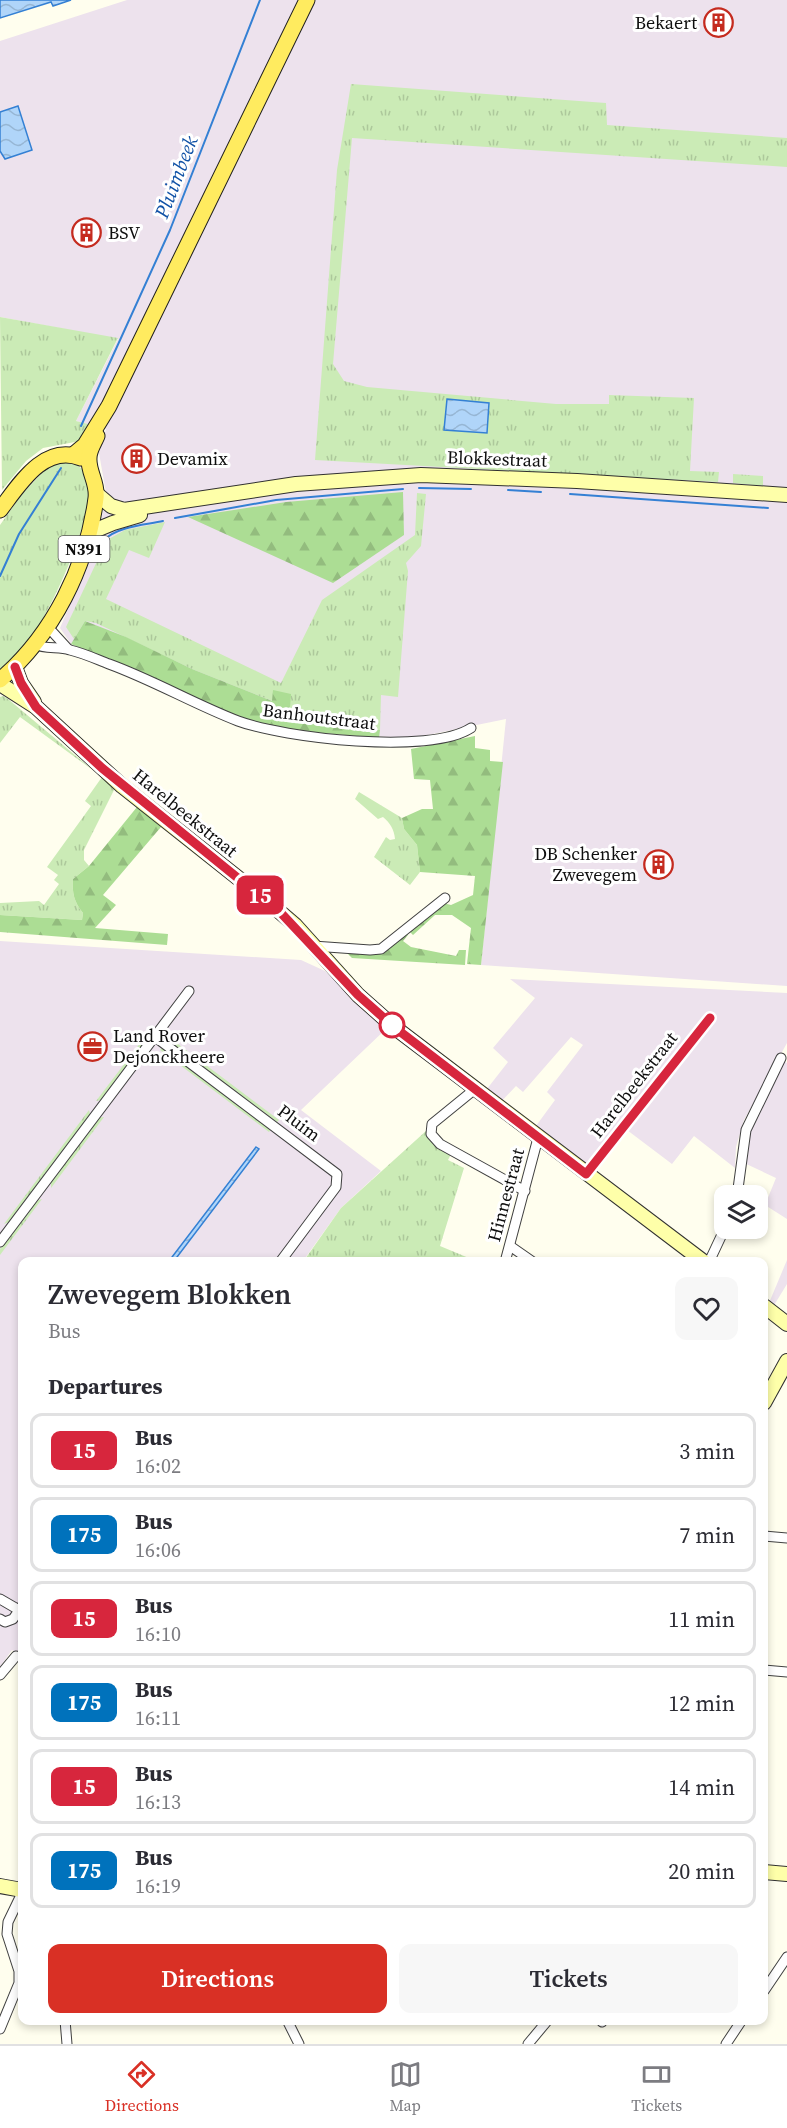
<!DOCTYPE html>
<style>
body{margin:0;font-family:"Source Serif 4",serif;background:#f7f7f7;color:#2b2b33;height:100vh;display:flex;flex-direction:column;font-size:22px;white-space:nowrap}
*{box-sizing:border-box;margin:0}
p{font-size:20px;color:#7c7c81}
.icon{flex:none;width:33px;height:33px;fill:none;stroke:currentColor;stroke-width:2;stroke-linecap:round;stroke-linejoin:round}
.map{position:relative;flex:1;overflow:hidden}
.sheet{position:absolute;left:18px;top:1257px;width:750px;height:768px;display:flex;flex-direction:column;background:#fff;border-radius:12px;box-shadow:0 3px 9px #0003}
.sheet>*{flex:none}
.badge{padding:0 12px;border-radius:9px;font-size:21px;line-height:39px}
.controls{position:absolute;left:714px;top:1185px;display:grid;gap:12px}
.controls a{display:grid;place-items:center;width:54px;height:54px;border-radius:12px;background:#fff;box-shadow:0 3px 9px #0003;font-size:30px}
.map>.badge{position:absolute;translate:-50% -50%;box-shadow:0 0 0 3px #fff}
h2{padding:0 30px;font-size:22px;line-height:54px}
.round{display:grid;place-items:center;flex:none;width:63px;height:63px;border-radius:12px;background:#f7f7f7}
.head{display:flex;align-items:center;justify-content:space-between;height:102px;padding:0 30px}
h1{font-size:28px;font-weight:600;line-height:45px}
.button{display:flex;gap:12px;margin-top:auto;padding:12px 30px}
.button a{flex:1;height:69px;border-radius:12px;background:#d93025;color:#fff;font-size:24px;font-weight:600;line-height:69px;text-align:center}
.button a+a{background:#f7f7f7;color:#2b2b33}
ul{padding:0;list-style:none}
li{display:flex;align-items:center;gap:18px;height:75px;margin:0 12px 9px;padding:0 18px;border:3px solid #e1e1e2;border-radius:12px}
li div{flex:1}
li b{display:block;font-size:22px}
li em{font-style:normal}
li .badge{min-width:66px;font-weight:700;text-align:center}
.dock{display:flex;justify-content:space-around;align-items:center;height:84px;border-top:2px solid #e1e1e2;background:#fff;font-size:16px;color:#7c7c81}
.dock a{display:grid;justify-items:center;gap:3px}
.dock .selected{color:#d93025}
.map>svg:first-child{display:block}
.industrial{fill:#ede2ed}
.grass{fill:url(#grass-tufts)}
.forest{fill:url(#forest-firs)}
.water{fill:url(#water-waves);stroke:#3480d4;stroke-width:1.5}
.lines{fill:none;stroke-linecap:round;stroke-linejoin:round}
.stream{stroke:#3480d4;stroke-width:2}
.street-casing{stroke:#414141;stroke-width:11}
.secondary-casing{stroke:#303030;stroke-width:16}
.primary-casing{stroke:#1f1f1f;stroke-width:17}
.street{stroke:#fff;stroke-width:9}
.secondary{stroke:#feffa9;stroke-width:14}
.primary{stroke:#ffeb5f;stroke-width:15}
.line-casing{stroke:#fff;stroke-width:14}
.line{stroke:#d7263d;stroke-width:9}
.stop-dot{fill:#fff;stroke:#d7263d;stroke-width:3}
.labels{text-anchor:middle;stroke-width:6;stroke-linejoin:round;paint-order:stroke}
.shield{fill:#fff;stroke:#565656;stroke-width:1.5}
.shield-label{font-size:16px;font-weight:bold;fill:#0e0e0e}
.poi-label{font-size:18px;fill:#0e0e0e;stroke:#fff;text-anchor:start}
.street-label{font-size:18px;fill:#0e0e0e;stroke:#fff}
.water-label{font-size:20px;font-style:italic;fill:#1152a6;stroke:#fff}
</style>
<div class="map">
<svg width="787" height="2044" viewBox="0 0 787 2044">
<defs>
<pattern id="grass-tufts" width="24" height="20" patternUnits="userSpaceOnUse" patternTransform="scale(1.5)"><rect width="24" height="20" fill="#cbebb6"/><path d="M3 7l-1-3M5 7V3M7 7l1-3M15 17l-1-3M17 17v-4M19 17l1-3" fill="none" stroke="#adc89b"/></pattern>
<pattern id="forest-firs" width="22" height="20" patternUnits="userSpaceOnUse" patternTransform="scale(1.5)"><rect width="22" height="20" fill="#acdd94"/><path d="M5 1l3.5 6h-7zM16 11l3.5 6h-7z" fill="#93bc7e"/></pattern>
<pattern id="water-waves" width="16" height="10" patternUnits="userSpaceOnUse" patternTransform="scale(1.5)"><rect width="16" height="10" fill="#b0d5f9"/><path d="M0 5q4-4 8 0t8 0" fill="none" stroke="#96b6d4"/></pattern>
</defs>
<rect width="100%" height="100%" fill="#fffeee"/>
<g class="industrial">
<path d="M127,0H787V986L481,965L506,719L413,738L327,734L169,686L71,644L60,628L98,539L106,493L99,453L106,429L76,421L118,339L0,317V41Z"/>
<path d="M0,941L301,960L325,971L387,1028L301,1110L381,1171L341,1208L303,1261L22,1262V1657L12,1650L0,1667Z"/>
<path d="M510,979L787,993V1043L744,1120L736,1147L735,1168L694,1136L672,1164L627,1130L712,1018L706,1015L593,1161L586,1166L533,1130L555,1100L547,1092L583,1045L571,1037L523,1092L516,1086L498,1105L483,1094L508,1062L493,1048L535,998Z"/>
<path d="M782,1060L787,1063V1219L765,1205L776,1178L742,1162L746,1135Z"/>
<path d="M787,1260V1284L773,1307L769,1303Z"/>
</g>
<g class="grass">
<path d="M351,84L606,103L607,125L787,138V167L352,138L333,364L344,381L367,387L556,404H609V395L694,398L690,471L719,472L718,482L315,460L337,170Z"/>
<path d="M0,317L118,338L76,421L88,424L80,441L43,448L26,461L2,490Z"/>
<path d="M62,462C69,463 78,464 83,470C105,496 55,600 39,625C28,641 14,657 0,670V525L22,494L42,473L50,466Z"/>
<path d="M733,474L763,476V486L733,483Z"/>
<path d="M417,493L426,494L421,546L406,563L408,571L398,697L381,695L380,730L303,722L290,708L192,669L96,623L85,621L74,639L66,627L107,540L125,530L165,522L149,558L129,550L106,599L281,683L322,600L415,535Z"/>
<path d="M3,696L8,699L94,771L20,717L0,743V697Z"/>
<path d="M102,777L115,788L84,850V860L89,866L73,879C72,893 74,902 83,913L82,920L0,915V903L39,901L44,905L59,884L54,880L58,875L47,867L91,806L85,801Z"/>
<path d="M359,792L402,818L404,829L417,845L420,872L410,885L374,857L386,837L390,840L395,839C394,829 390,823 383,817L378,819L355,799Z"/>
<path d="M170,1038L279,1120L277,1122L167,1040Z"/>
<path d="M141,1042L143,1044L101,1100L96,1101Z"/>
<path d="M162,1048L271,1129L269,1132L160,1050Z"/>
<path d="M89,1110L90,1114L9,1222L4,1224Z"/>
<path d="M104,1117L51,1188V1181L98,1118Z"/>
<path d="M426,1131L452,1152L448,1160L464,1168L440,1246L476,1261L303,1262L341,1208Z"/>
<path d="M42,1199L0,1255V1249L36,1201Z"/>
</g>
<g class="forest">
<path d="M403,492L404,535L333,583L188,517L286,502Z"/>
<path d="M85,621L126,637L192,669L272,701L273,690L291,694L290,708L303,722L380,730L379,738L290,730L263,725L238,717L71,644Z"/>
<path d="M475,736V748L490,750V761L503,762L481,965L467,964L471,928L452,915H435L413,935L408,930L443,903L451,905L473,895L475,876L420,872L417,845L404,829L402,818L422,809H433L430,780L414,779L411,749Z"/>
<path d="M137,807L161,827L103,895L116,905L95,928L168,934L167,945L0,932V915L82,920L83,913C74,902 72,893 73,879L89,866Z"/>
<path d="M406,932L408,935L403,941L411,947L456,956L459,950H466L465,965L352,958L347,953H376Z"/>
</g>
<g class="water">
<path d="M0,0H71L53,6L51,2L0,18Z"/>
<path d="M18,106L32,150L5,159L0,151V112Z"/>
<path d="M447,399L489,403L487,433L444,430Z"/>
<path d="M256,1147L259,1149L174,1261H169Z"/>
</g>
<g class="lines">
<g class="stream">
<path d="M81,426L170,230L260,0"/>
<path d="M419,488L471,489"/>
<path d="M508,490L541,492"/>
<path d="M570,494L768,508"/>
<path d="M175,518L276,500L403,489"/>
<path d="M104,540C118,526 145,525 163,521"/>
<path d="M0,576L19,534L61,468"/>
</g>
<defs>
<g id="street">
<path d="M47,626L68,649"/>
<path d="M35,644C45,650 59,646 70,650C83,653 96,659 109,664C153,680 194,704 238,721C284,738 430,755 471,728"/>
<path d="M313,946L370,950L381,949L445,898"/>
<path d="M154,1036L337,1174L336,1187L280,1262"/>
<path d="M475,1089L432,1124L431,1134L440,1144L525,1191"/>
<path d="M586,1174L710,1018"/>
<path d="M737,1196L746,1130L781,1058"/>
<path d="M0,1242L189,991"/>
<path d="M510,1246L533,1262"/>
<path d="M505,1262L538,1138"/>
<path d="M709,1262L725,1228"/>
<path d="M764,1536L787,1538"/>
<path d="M0,1599L19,1610"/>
<path d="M0,1619L5,1622L13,1619L22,1606"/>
<path d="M764,1670L787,1672"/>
<path d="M0,1675L16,1656"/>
<path d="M764,1991L787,1957"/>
<path d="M65,2020L67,2044"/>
<path d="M287,2020L299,2044"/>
<path d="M602,2022L603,2020"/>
<path d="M0,2029L19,1983V1971L7,1934L8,1922L22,1893"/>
<path d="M528,2044L548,2020"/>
<path d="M726,2044L742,2020"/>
</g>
<g id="secondary">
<path d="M97,494L111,506L124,510L296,484L421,475L577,481L787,495"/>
<path d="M89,533L113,523L140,515"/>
<path d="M15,667L21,683L34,702"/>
<path d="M0,684L36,707L122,786L267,901L295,925L358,995L394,1027L704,1262"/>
<path d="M764,1306L787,1324"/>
<path d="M764,1403L787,1361"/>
<path d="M764,1872L787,1874"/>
<path d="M0,1886L22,1890"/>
</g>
<g id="primary">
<path d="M73,455L85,445L109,406L307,0"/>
<path d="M0,510C19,485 44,443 81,458"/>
<path d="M0,680C53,635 87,566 96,498C98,483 88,472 89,458C89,450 94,443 97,436"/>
</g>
</defs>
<use href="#street" class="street-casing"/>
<use href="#secondary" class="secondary-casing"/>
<use href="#primary" class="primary-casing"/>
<use href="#street" class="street"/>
<use href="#secondary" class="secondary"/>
<use href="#primary" class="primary"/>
</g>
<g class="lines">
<defs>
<path id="line" d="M15,667L21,683L36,707L102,768L281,913L358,995L394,1027L586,1174L710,1018"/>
</defs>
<use href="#line" class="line-casing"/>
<use href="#line" class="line"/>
</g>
<defs>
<symbol id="building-ring" viewBox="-11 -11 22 22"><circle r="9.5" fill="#fff" stroke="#c52b1f" stroke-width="1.5"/><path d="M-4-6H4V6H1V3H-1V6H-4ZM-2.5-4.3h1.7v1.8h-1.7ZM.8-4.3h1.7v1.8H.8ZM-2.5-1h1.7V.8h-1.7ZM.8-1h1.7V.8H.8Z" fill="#c52b1f"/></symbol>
<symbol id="office-ring" viewBox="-11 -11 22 22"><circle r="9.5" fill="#fff" stroke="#c52b1f" stroke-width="1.5"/><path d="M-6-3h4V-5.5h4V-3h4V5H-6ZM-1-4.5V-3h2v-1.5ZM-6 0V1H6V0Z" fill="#c52b1f"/></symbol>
</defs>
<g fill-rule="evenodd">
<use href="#building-ring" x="702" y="6" width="33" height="33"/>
<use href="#building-ring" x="70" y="216" width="33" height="33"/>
<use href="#building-ring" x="120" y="442" width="33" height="33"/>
<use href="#building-ring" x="642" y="848" width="33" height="33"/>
<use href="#office-ring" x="76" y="1030" width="33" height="33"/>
</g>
<circle class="stop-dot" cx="392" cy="1025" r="12"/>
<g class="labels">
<rect class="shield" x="58.5" y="536" width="51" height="26" rx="4.5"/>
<g class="shield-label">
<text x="84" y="555">N391</text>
</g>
<g class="poi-label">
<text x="697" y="29" text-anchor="end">Bekaert</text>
<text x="108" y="239">BSV</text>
<text x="157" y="465">Devamix</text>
<text x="637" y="860" text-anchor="end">DB Schenker<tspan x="637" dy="21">Zwevegem</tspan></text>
<text x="113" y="1042">Land Rover<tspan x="113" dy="21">Dejonckheere</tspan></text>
</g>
<g class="street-label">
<text transform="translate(497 459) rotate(2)" y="6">Blokkestraat</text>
<text transform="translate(319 717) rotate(7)" y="6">Banhoutstraat</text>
<text transform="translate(185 813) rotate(39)" y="6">Harelbeekstraat</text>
<text transform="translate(634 1085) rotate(-52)" y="6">Harelbeekstraat</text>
<text transform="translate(299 1123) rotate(37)" y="6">Pluim</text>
<text transform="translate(506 1195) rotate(-75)" y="6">Hinnestraat</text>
</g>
<g class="water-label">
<text transform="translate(176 177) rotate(-69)" y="7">Pluimbeek</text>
</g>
</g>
</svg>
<div class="controls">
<a><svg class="icon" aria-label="layers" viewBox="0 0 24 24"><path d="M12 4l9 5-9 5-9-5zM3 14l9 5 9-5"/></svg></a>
</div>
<b class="badge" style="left:260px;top:895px;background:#d7263d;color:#fff">15</b>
<section class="sheet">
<div class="head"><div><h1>Zwevegem Blokken</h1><p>Bus</p></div><a class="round"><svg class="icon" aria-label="heart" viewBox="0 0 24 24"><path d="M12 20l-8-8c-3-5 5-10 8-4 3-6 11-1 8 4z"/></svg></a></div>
<h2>Departures</h2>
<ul>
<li><span class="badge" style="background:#d7263d;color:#fff">15</span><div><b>Bus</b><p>16:02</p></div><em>3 min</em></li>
<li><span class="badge" style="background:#0072bc;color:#fff">175</span><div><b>Bus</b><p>16:06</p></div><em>7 min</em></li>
<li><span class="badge" style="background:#d7263d;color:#fff">15</span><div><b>Bus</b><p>16:10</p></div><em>11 min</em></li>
<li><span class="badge" style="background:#0072bc;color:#fff">175</span><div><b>Bus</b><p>16:11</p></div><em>12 min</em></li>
<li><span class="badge" style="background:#d7263d;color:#fff">15</span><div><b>Bus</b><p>16:13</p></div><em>14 min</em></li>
<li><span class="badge" style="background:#0072bc;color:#fff">175</span><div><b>Bus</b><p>16:19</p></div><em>20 min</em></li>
</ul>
<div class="button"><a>Directions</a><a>Tickets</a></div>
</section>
</div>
<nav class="dock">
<a class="selected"><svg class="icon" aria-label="directions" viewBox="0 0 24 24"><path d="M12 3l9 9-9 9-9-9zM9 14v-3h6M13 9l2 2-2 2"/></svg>Directions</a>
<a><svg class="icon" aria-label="map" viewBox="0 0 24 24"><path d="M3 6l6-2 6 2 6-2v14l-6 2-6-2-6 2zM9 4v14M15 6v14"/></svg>Map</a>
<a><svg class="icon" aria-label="tickets" viewBox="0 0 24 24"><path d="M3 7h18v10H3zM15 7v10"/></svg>Tickets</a>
</nav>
